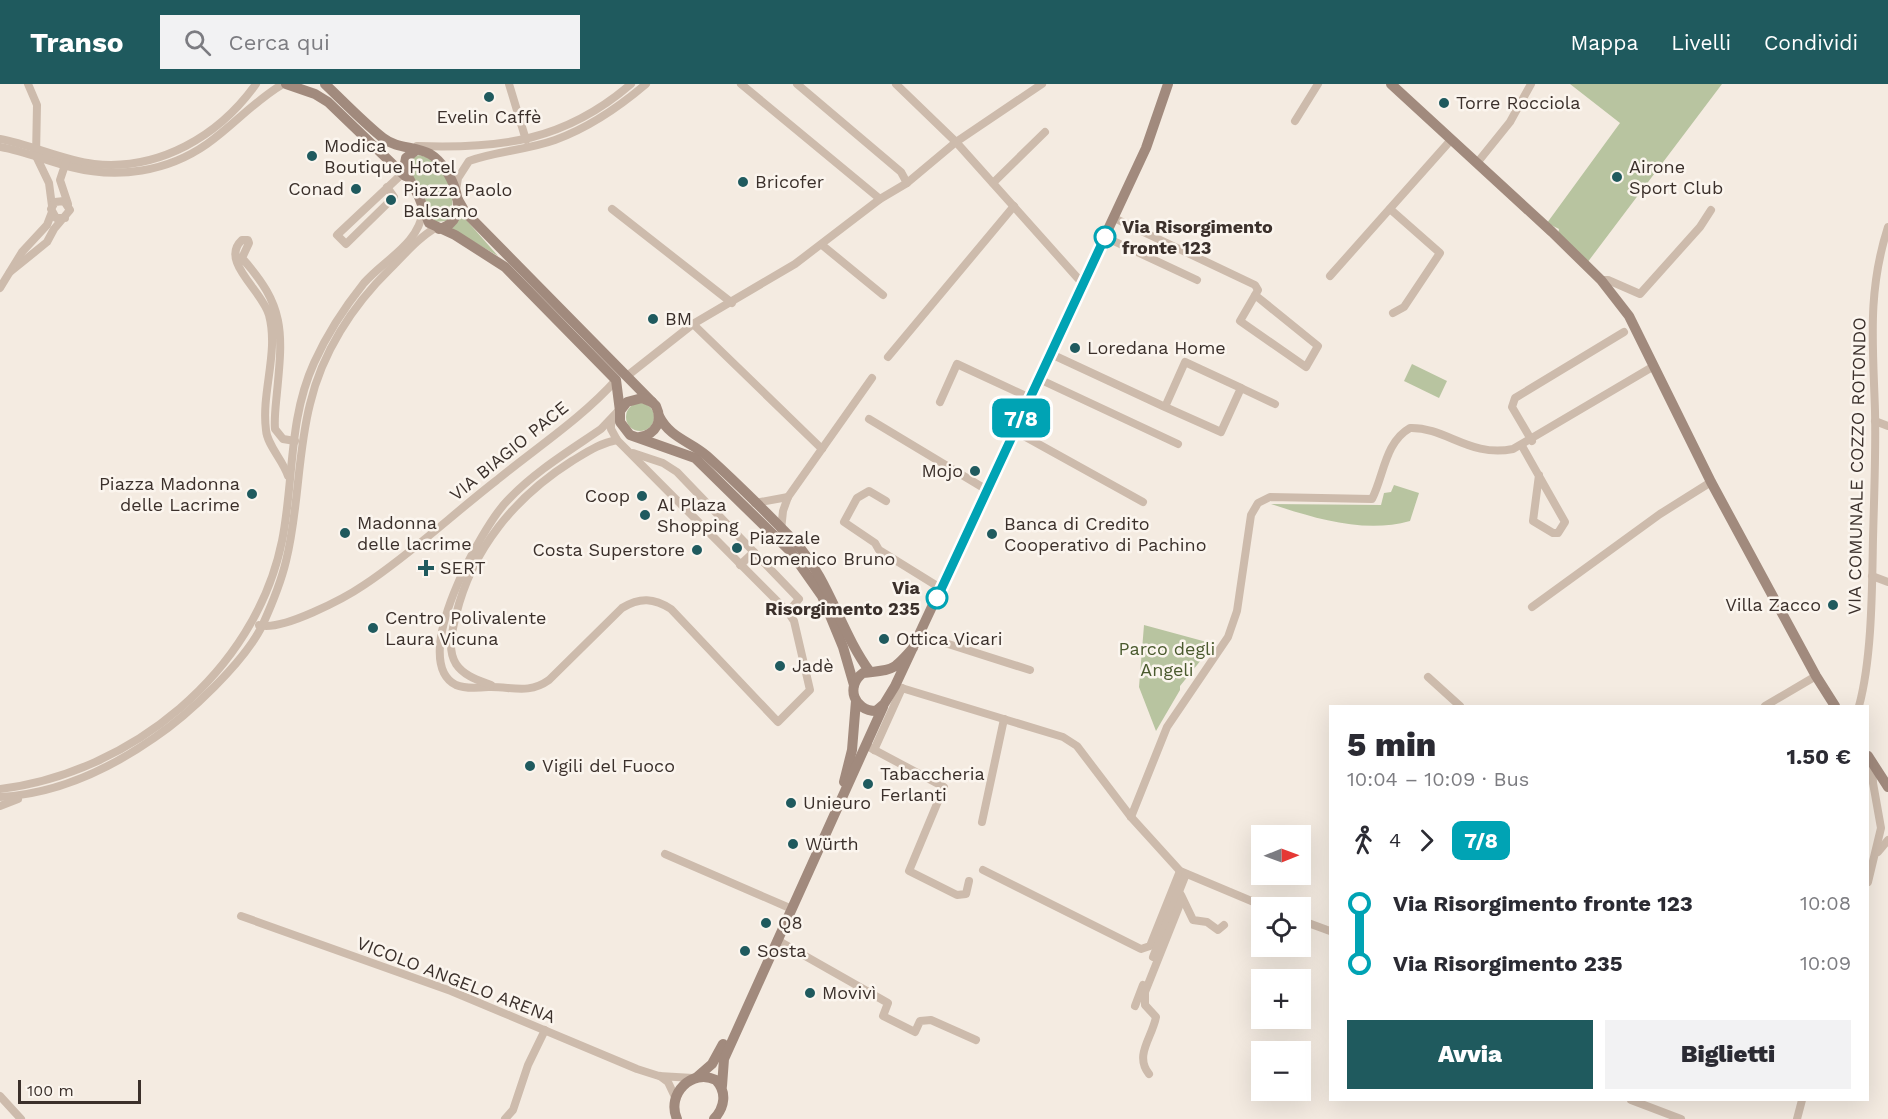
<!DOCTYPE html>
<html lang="it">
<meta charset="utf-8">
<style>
body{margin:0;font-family:"Work Sans",sans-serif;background:#f2f2f3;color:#2b2b33;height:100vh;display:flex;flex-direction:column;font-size:22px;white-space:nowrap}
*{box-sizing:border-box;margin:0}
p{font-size:20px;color:#7c7c81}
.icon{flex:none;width:33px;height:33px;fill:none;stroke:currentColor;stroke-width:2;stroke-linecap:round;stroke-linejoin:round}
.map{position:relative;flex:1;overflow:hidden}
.drawer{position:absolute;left:1329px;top:621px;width:540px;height:396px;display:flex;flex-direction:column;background:#fff;border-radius:0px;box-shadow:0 6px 24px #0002}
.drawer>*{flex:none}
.badge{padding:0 12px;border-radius:9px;font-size:21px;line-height:39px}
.needle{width:39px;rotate:89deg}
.tools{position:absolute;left:1251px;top:741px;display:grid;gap:12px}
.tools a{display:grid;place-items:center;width:60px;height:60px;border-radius:0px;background:#fff;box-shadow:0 6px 24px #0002;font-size:30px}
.scale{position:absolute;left:18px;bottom:15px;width:123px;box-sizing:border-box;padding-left:6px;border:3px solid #3b302b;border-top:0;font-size:16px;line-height:21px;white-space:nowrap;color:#3b302b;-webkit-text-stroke:4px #fbf5ee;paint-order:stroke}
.map>.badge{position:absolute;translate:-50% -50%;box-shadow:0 0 0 3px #fff}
.legs{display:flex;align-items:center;gap:9px;height:66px;padding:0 18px;font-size:20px}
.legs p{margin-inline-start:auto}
.summary{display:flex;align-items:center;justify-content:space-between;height:102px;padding:0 18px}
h1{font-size:33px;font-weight:800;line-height:45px}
.action{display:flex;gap:12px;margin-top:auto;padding:12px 18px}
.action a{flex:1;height:69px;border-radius:0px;background:#1f5a5e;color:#fff;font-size:24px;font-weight:800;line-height:69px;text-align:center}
.action a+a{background:#f2f2f3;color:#2b2b33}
ul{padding:0 18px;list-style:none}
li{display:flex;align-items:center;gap:21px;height:60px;font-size:22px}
li i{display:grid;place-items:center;width:9px;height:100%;margin:0 8px;background:currentColor}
li i::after{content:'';width:15px;height:15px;margin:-8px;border:4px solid;border-radius:50%;background:#fff}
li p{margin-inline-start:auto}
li:first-child i{background:linear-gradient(#0000 50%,currentColor 0)}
li:last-child i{background:linear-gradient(currentColor 50%,#0000 0)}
header{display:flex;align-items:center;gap:36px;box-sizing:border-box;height:84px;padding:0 30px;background:#1f5a5e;color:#fff}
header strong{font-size:28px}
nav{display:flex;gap:33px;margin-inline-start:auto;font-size:21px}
.search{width:420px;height:54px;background:#f2f2f3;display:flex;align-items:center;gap:15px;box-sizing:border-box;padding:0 21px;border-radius:0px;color:#7c7c81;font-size:22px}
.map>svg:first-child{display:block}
.green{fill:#b8c4a0}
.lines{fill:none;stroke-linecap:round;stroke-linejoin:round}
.street{stroke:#cdbbac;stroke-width:8}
.secondary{stroke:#a18a7d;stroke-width:10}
.line-1-casing{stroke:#fff;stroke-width:14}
.line-1{stroke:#00a3b4;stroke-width:9}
.poi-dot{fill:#1f5a5e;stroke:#fbf5ee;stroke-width:2}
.stop-1-dot{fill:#fff;stroke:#00a3b4;stroke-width:3}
.labels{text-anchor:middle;stroke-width:5;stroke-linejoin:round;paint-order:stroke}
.poi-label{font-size:18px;fill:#3b302b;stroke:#fbf5ee;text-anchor:start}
.stop-label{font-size:18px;font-weight:bold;fill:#3b302b;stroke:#fbf5ee;text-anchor:start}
.street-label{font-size:18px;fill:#3b302b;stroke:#fbf5ee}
.park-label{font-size:18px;fill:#4a5a2e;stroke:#fbf5ee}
</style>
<header>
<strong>Transo</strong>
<div class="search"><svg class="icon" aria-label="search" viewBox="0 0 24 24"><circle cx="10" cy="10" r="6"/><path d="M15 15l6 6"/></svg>Cerca qui</div>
<nav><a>Mappa</a><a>Livelli</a><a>Condividi</a></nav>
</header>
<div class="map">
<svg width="1888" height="1035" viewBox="0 0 1888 1035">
<rect width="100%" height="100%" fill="#f4ebe1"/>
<g class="green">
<path d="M1570,0H1722L1587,179L1558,150L1559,145L1547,139L1620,39Z"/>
<path d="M419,71C443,75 463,117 446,137L435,138L428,128L420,104L408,86L412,74Z"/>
<path d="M461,130L498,172L452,145Z"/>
<path d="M1412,280L1447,297L1439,314L1404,297Z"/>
<circle cx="640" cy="333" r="14"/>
<path d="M1394,401L1419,409L1410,437C1364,450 1314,434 1271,420L1381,421L1384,409L1391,408Z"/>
<path d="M1144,541L1214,560L1180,602V606L1156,647L1139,603Z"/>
</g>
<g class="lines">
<g class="street">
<path d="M28,0L37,21L36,72L49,99L52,122"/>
<path d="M509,0L526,56"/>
<path d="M741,0L880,115"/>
<path d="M797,0L901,88L907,99"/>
<path d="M896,0L956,58L1083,200"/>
<path d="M1295,37L1318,0"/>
<path d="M0,55C32,61 62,76 94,80C159,87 219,52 256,0"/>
<path d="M417,62C501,65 565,57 631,0"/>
<path d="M0,63C24,67 47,77 71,83C118,95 167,88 207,60C234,41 254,17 283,0"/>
<path d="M66,78L60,96L68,120"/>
<path d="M1477,79L1510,38L1531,0"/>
<path d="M993,99L1045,48"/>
<path d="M387,103L394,113L346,160L337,151L403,89"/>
<path d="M456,106L458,94L469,77C497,67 527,66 555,56C588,44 619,23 646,0"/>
<path d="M612,125L732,219"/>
<path d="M1390,125L1440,169L1404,223L1393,229"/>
<path d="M1114,134L1255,201L1258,206L1240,237L1306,283L1318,262L1255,211"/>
<path d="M1105,153L1197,196"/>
<path d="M822,161L883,211"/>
<path d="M10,188L47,158L54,145L70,126L64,117L55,118L51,125L56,134H65"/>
<path d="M1330,192L1450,57"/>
<path d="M1601,196H1608L1640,210L1700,143L1711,126"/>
<path d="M0,204L22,168L47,141L52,128"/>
<path d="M693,240L822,365"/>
<path d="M1051,270L1165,323L1185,278L1241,304L1221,348L1165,323"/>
<path d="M888,273L1014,122"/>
<path d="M627,292L693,240L795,180L880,115L907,99L956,58L1042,0"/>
<path d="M1039,295L1178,360"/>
<path d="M1241,304L1275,320"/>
<path d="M940,318L957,280L1030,314"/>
<path d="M611,335V345L617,356L788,528L794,537L810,606L778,638L671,525C654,514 640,513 622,524L549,596C528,611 511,602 488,603C478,604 465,605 456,601C407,576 482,443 507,417C534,388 569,367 601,345L622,323"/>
<path d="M869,335L987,406"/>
<path d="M1875,337L1888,342"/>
<path d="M1015,347L1143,418"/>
<path d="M1532,357L1512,323L1515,314L1624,248"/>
<path d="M1522,362L1565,438L1558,449H1553L1533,437L1539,391"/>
<path d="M633,369L663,379L677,388L799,515L788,528"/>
<path d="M288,392C283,376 267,361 266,346C261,308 279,269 269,231C262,206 219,177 242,156H248L249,159L242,174C285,222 283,247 277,308C276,320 274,333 275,345L283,355L295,357"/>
<path d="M886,417L869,407L857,414L844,438L875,459L879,466L942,505"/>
<path d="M755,419L788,413"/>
<path d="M781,446L783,427L788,413L872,294"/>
<path d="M740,481L754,468"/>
<path d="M1872,492L1888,498"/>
<path d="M1532,523L1660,430L1711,398"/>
<path d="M259,541C281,548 345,514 364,501C411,470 453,430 497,396C536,364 582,334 616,296"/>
<path d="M920,551L1030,586"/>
<path d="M1428,593L1460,622"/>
<path d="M491,601C478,596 464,592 456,580C447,565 452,548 456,531C472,465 515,413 572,377C587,368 600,359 617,356"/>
<path d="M895,602L1063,653L1077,662L1131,733L1180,787L1268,824"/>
<path d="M1765,622L1816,592"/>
<path d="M1859,622C1872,574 1872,506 1873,455C1874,413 1876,370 1875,327C1873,261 1867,208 1888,143"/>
<path d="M867,662L944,703L909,787L957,811L966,810L969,797"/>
<path d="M874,666L902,604"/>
<path d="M0,705C130,689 255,589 282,457C294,398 288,336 314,279C327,250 344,224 364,199C385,175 418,161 423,127"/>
<path d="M0,713C56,710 108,686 154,654C188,631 245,578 263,540C272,520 281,498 286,477C299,425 297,371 310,320C322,269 352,222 390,185C404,171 419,153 437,143"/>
<path d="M0,722L18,715"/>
<path d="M1131,733L1167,643L1228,553L1237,527L1251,431L1258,419L1270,413L1372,415C1384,391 1385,358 1410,344C1446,343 1470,374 1513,365L1654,282"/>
<path d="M982,738L1004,635"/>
<path d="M1878,768L1888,756"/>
<path d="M665,770L792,825"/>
<path d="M983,786L1141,865L1150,862L1180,787"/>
<path d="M1868,798L1881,744L1873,699L1872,680"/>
<path d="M1181,811L1193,836L1207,838L1218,846L1224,841"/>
<path d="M241,832L451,907L637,985L659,992L693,994"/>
<path d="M1300,836L1330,847"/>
<path d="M777,856L888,919L883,932L915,948L920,937L931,936L976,956"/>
<path d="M1153,873L1186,790"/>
<path d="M1135,922L1143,901"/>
<path d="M1149,990C1134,971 1152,954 1156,933L1145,921V908L1182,815"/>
<path d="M660,992L668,998L676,1015"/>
<path d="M0,1012L21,1035"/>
<path d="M1631,1016L1681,1035"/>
<path d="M505,1035L513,1026L528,981L545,946"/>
<path d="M1797,1035L1802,1016"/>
</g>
<g class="secondary">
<path d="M286,0L315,10L328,18L405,92"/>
<path d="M325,0C344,18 363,38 383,54C397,65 415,62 430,70C452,83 475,136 439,145"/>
<path d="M1391,0L1552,148L1601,196L1629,232L1711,398L1816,592L1835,622"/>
<path d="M415,67L406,74L404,85L419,113L429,139L455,151L505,183L616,296L620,327"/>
<path d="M457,114L465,128L656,322C663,337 656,350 640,353"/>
<path d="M652,318L642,314L627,318L620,327V338L630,351L695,374L791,468L822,512L843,563L854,601"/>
<path d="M659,332C670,354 690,357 707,372C737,399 767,429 795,458C830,497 840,547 870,588"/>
<path d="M913,564C891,589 893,585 863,589C845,602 854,627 876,627L884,620L895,602L1146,64L1168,0"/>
<path d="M1868,672L1888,703"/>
<path d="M844,698L852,666L856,617"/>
<path d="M697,993L712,980L723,960"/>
<path d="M722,1002L724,975L883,623"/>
<path d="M677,1035C666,1010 692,984 716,996C727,1008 725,1023 714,1035"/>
</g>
</g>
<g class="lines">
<defs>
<path id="line-1" d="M937,514L1105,153"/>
</defs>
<use href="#line-1" class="line-1-casing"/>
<use href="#line-1" class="line-1"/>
</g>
<g class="poi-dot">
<circle cx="489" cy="13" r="6"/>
<circle cx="1444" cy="19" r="6"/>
<circle cx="312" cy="72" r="6"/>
<circle cx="1617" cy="93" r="6"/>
<circle cx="743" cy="98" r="6"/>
<circle cx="356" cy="105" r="6"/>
<circle cx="391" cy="116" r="6"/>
<circle cx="653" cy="235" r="6"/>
<circle cx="1075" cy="264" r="6"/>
<circle cx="975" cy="387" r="6"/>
<circle cx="252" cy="410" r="6"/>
<circle cx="642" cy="412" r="6"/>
<circle cx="645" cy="431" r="6"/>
<circle cx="345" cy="449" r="6"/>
<circle cx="992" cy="450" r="6"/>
<circle cx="737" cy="464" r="6"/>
<circle cx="697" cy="466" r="6"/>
<path d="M423 475h6v6h6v6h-6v6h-6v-6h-6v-6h6z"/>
<circle cx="1833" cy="521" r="6"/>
<circle cx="373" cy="544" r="6"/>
<circle cx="884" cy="555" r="6"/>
<circle cx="780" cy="582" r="6"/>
<circle cx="530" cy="682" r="6"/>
<circle cx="868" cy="700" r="6"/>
<circle cx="791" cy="719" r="6"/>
<circle cx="793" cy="760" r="6"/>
<circle cx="766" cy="839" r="6"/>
<circle cx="745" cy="867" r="6"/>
<circle cx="810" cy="909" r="6"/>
</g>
<g class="stop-1-dot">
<circle cx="1105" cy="153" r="10"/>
<circle cx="937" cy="514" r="10"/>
</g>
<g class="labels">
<g class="poi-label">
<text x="1456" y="25">Torre Rocciola</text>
<text x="489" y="39" text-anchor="middle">Evelin Caffè</text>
<text x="324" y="68">Modica<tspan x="324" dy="21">Boutique Hotel</tspan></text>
<text x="1629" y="89">Airone<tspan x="1629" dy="21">Sport Club</tspan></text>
<text x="755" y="104">Bricofer</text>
<text x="344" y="111" text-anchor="end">Conad</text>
<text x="403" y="112">Piazza Paolo<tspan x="403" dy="21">Balsamo</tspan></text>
<text x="665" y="241">BM</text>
<text x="1087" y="270">Loredana Home</text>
<text x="963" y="393" text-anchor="end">Mojo</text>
<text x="240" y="406" text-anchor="end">Piazza Madonna<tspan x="240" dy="21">delle Lacrime</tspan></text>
<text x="630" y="418" text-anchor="end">Coop</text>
<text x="657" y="427">Al Plaza<tspan x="657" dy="21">Shopping</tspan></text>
<text x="357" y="445">Madonna<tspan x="357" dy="21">delle lacrime</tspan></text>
<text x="1004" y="446">Banca di Credito<tspan x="1004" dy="21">Cooperativo di Pachino</tspan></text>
<text x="749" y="460">Piazzale<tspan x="749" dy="21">Domenico Bruno</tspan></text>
<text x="685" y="472" text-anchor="end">Costa Superstore</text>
<text x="440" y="490">SERT</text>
<text x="1821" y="527" text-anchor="end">Villa Zacco</text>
<text x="385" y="540">Centro Polivalente<tspan x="385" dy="21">Laura Vicuna</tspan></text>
<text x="896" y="561">Ottica Vicari</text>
<text x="792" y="588">Jadè</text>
<text x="542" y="688">Vigili del Fuoco</text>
<text x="880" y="696">Tabaccheria<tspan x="880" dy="21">Ferlanti</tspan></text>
<text x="803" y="725">Unieuro</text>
<text x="805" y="766">Würth</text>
<text x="778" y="845">Q8</text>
<text x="757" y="873">Sosta</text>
<text x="822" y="915">Movivì</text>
</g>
<g class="stop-label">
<text x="1122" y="149">Via Risorgimento<tspan x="1122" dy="21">fronte 123</tspan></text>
<text x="920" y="510" text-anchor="end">Via<tspan x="920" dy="21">Risorgimento 235</tspan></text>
</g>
<g class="street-label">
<text transform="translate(509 367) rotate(-39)" y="6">VIA BIAGIO PACE</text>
<text transform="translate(1857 382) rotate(-89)" y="6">VIA COMUNALE COZZO ROTONDO</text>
<text transform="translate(456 896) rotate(21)" y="6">VICOLO ANGELO ARENA</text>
</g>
<g class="park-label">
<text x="1167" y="571">Parco degli<tspan x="1167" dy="21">Angeli</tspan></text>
</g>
</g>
</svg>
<div class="tools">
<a><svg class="needle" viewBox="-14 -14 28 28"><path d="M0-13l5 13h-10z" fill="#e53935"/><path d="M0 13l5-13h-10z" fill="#7c7c81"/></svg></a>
<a><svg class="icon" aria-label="locate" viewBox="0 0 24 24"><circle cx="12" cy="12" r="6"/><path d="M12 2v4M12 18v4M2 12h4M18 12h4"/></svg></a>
<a>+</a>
<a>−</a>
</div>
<div class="scale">100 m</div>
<b class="badge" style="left:1021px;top:334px;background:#00a3b4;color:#fff">7/8</b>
<section class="drawer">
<div class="summary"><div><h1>5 min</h1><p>10:04 – 10:09 · Bus</p></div><b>1.50 €</b></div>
<div class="legs"><svg class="icon" aria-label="walk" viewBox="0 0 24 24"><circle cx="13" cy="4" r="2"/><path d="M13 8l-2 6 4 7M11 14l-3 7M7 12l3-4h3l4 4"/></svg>4<svg class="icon" aria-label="forward" viewBox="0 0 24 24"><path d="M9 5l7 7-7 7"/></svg><b class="badge" style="background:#00a3b4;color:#fff">7/8</b></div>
<ul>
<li><i style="color:#00a3b4"></i><b>Via Risorgimento fronte 123</b><p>10:08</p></li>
<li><i style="color:#00a3b4"></i><b>Via Risorgimento 235</b><p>10:09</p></li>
</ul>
<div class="action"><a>Avvia</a><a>Biglietti</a></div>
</section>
</div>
